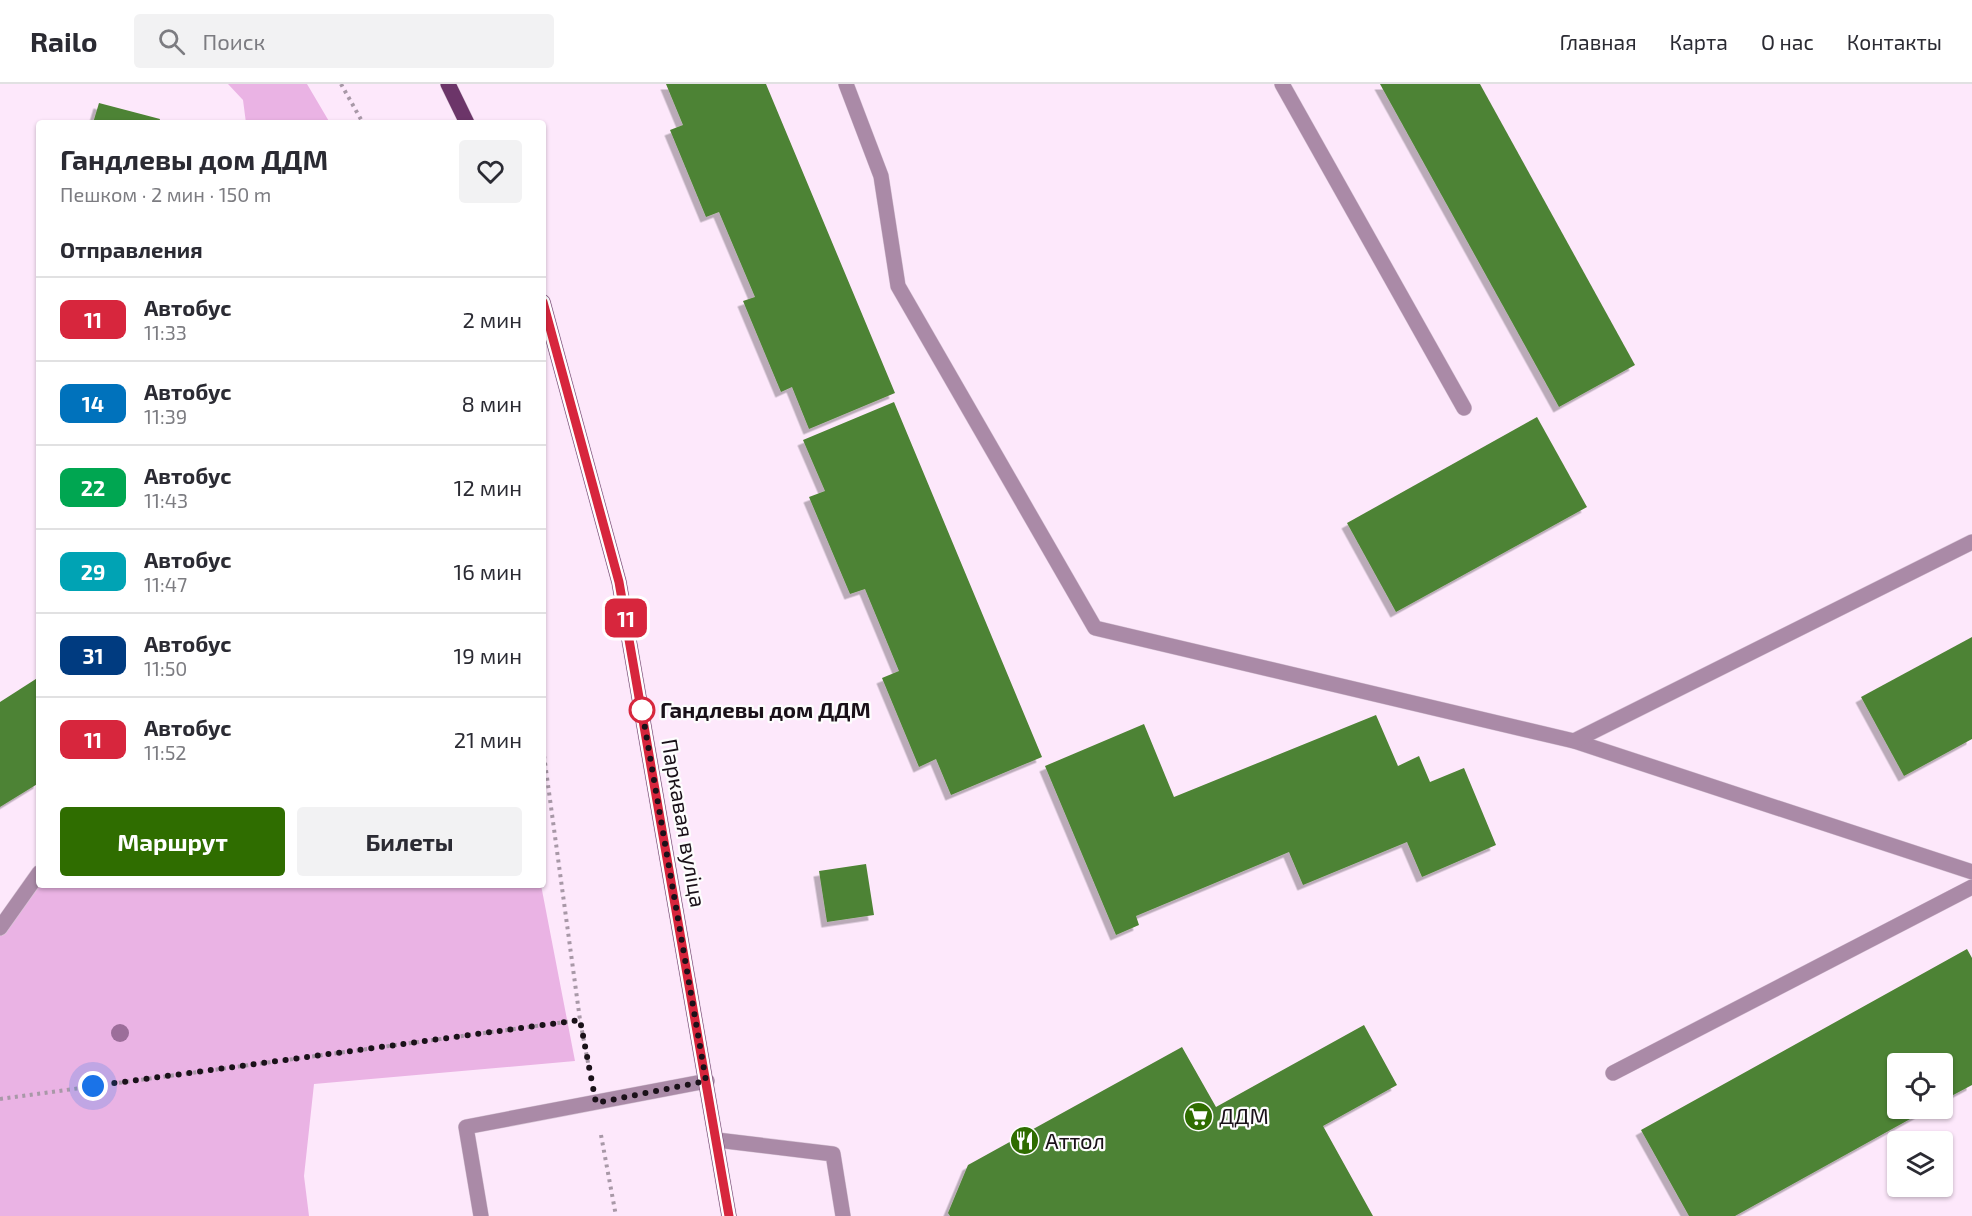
<!DOCTYPE html>
<html lang="ru">
<meta charset="utf-8">
<style>
body{margin:0;font-family:"Exo 2",sans-serif;background:#f2f2f3;color:#2b2b33;height:100vh;display:flex;flex-direction:column;font-size:22px;white-space:nowrap}
*{box-sizing:border-box;margin:0}
p{font-size:20px;color:#7c7c81}
.icon{flex:none;width:33px;height:33px;fill:none;stroke:currentColor;stroke-width:2;stroke-linecap:round;stroke-linejoin:round}
.map{position:relative;flex:1;overflow:hidden}
.side{position:absolute;left:36px;top:36px;width:510px;height:768px;display:flex;flex-direction:column;background:#fff;border-radius:6px;box-shadow:0 2px 4px #0004}
.side>*{flex:none}
.badge{padding:0 12px;border-radius:9px;font-size:21px;line-height:39px}
.tools{position:absolute;left:1887px;top:969px;display:grid;gap:12px}
.tools a{display:grid;place-items:center;width:66px;height:66px;border-radius:6px;background:#fff;box-shadow:0 2px 4px #0004;font-size:30px}
.you{position:absolute;width:30px;height:30px;margin:-15px;border:4px solid #fff;border-radius:50%;background:#1a73e8;box-shadow:0 0 0 9px #1a73e833}
.map>.badge{position:absolute;translate:-50% -50%;box-shadow:0 0 0 3px #fff}
h2{padding:0 24px;font-size:22px;line-height:54px}
.round{display:grid;place-items:center;flex:none;width:63px;height:63px;border-radius:6px;background:#f2f2f3}
.head{display:flex;align-items:center;justify-content:space-between;height:102px;padding:0 24px}
h1{font-size:28px;font-weight:700;line-height:45px}
.action{display:flex;gap:12px;margin-top:auto;padding:12px 24px}
.action a{flex:1;height:69px;border-radius:6px;background:#2f6d00;color:#fff;font-size:24px;font-weight:700;line-height:69px;text-align:center}
.action a+a{background:#f2f2f3;color:#2b2b33}
ul{padding:0;list-style:none}
li{display:flex;align-items:center;gap:18px;height:84px;padding:0 24px;border-top:2px solid #e1e1e2}
li div{flex:1}
li b{display:block;font-size:22px}
li em{font-style:normal}
li .badge{min-width:66px;font-weight:700;text-align:center}
header{display:flex;align-items:center;gap:36px;box-sizing:border-box;height:84px;padding:0 30px;background:#fff;border-bottom:2px solid #e1e1e2}
header strong{font-size:28px}
nav{display:flex;gap:33px;margin-inline-start:auto;font-size:21px}
.search{width:420px;height:54px;background:#f2f2f3;display:flex;align-items:center;gap:15px;box-sizing:border-box;padding:0 21px;border-radius:6px;color:#7c7c81;font-size:22px}
.map>svg:first-child{display:block}
.green{fill:#eab3e4}
.building{fill:#4e8334;filter:url(#shadow)}
.lines{fill:none;stroke-linecap:round;stroke-linejoin:round}
.minor-casing{stroke:#d9c6d7;stroke-width:16}
.major-casing{stroke:#d9c6d7;stroke-width:16}
.path{stroke:#a898a7;stroke-width:4;stroke-dasharray:3 4.5;stroke-linecap:butt}
.minor{stroke:#aa8aa7;stroke-width:15}
.major{stroke:#6c3569;stroke-width:15}
.tree{fill:#9c6e9a}
.line-casing{stroke:#fff;stroke-width:14}
.line{stroke:#d7263d;stroke-width:9}
.walk{stroke:#1a1119;stroke-width:6;stroke-dasharray:0 10.8}
.stop-dot{fill:#fff;stroke:#d7263d;stroke-width:3}
.labels{text-anchor:middle;stroke-width:4.5;stroke-linejoin:round;paint-order:stroke}
.stop-label{font-size:22px;font-weight:bold;fill:#1a1119;stroke:#fdfdfd;text-anchor:start}
.street-label{font-size:22px;fill:#1a1119;stroke:#fdfdfd}
.poi-label{font-size:22px;fill:#1a1119;stroke:#fdfdfd;text-anchor:start}
</style>
<header>
<strong>Railo</strong>
<div class="search"><svg class="icon" aria-label="search" viewBox="0 0 24 24"><circle cx="10" cy="10" r="6"/><path d="M15 15l6 6"/></svg>Поиск</div>
<nav><a>Главная</a><a>Карта</a><a>О нас</a><a>Контакты</a></nav>
</header>
<div class="map">
<svg width="1972" height="1132" viewBox="0 0 1972 1132">
<defs>
<filter id="shadow"><feDropShadow dx="-5.5" dy="5.5" stdDeviation="0" flood-color="#0004"/></filter>
</defs>
<rect width="100%" height="100%" fill="#fde8fb"/>
<g class="green">
<path d="M228,0H307L330,39H246L243,16Z"/>
<path d="M39,779V801H541L575,977L314,1000L304,1092L309,1132H0V835Z"/>
</g>
<g class="building">
<path d="M666,0H766L895,309L809,345L792,303L781,308L743,217L755,213L719,128L706,133L670,46L683,41Z"/>
<path d="M1380,0H1480L1635,281L1559,323Z"/>
<path d="M99,19L160,35L159,39H93Z"/>
<path d="M894,318L1042,673L951,711L936,675L919,683L882,594L899,587L865,505L850,510L809,413L825,407L803,356Z"/>
<path d="M1537,333L1587,423L1396,528L1347,439Z"/>
<path d="M1972,553V655L1904,692L1861,613Z"/>
<path d="M39,593V699L0,723V618Z"/>
<path d="M1376,631L1398,682L1419,672L1430,698L1464,684L1496,761L1422,793L1407,758L1303,801L1289,768L1136,832L1139,841L1116,851L1045,682L1144,640L1174,713Z"/>
<path d="M866,780L874,831L827,838L819,787Z"/>
<path d="M1967,865L1972,874V1001L1942,1017V980H1898V1024H1930L1735,1132H1689L1641,1046Z"/>
<path d="M1364,941L1397,1001L1323,1042L1373,1132H950L948,1129L968,1081L1182,963L1216,1023Z"/>
</g>
<g class="lines">
<defs>
<g id="minor">
<path d="M846,0L881,92L898,202L1095,544L1574,657L1972,788"/>
<path d="M1282,0L1464,324"/>
<path d="M1574,657L1972,458"/>
<path d="M0,844L39,789"/>
<path d="M1613,989L1972,803"/>
<path d="M717,1056L833,1070L843,1132"/>
<path d="M481,1132L466,1043L707,997"/>
</g>
<g id="major">
<path d="M448,0L467,39"/>
<path d="M543,218L619,498L729,1132"/>
</g>
</defs>
<use href="#minor" class="minor-casing"/>
<use href="#major" class="major-casing"/>
<g class="path">
<path d="M341,0L363,39"/>
<path d="M543,664L580,936L589,984"/>
<path d="M0,1015L580,936"/>
<path d="M601,1051L616,1132"/>
</g>
<use href="#minor" class="minor"/>
<use href="#major" class="major"/>
</g>
<circle class="tree" cx="120" cy="949" r="9"/>
<g class="lines">
<defs>
<path id="line" d="M543,218L619,498L729,1132"/>
</defs>
<use href="#line" class="line-casing"/>
<use href="#line" class="line"/>
<path class="walk" d="M93,1002L580,936L596,1019L706,997L640,615L642,626"/>
</g>
<defs>
<symbol id="supermarket-disc" viewBox="-11 -11 22 22"><circle r="9.5" fill="#2f6d00" stroke="#fdfdfd"/><path d="M-6-5.5h2.5l.6 2H6L4.5 2H-2.5L-4.4-4H-6ZM-1.5 3.2a1.3 1.3 0 1 0 .1 0ZM3 3.2a1.3 1.3 0 1 0 .1 0Z" fill="#fff"/></symbol>
<symbol id="restaurant-disc" viewBox="-11 -11 22 22"><circle r="9.5" fill="#2f6d00" stroke="#fdfdfd"/><path d="M-5-6h1v4h1v-4h1v4h1v-4h1v5L-1.5 .5V6h-2V.5L-5-1ZM5-6V6H3V1.5H1.5Q1.5-4 5-6Z" fill="#fff"/></symbol>
</defs>
<g fill-rule="evenodd">
<use href="#supermarket-disc" x="1182" y="1016" width="33" height="33"/>
<use href="#restaurant-disc" x="1008" y="1040" width="33" height="33"/>
</g>
<circle class="stop-dot" cx="642" cy="626" r="12"/>
<g class="labels">
<g class="stop-label">
<text x="660" y="634">Гандлевы дом ДДМ</text>
</g>
<g class="street-label">
<text transform="translate(684 739) rotate(80)" y="8">Паркавая вуліца</text>
</g>
<g class="poi-label">
<text x="1219" y="1040">ДДМ</text>
<text x="1045" y="1065">Аттол</text>
</g>
</g>
</svg>
<div class="tools">
<a><svg class="icon" aria-label="locate" viewBox="0 0 24 24"><circle cx="12" cy="12" r="6"/><path d="M12 2v4M12 18v4M2 12h4M18 12h4"/></svg></a>
<a><svg class="icon" aria-label="layers" viewBox="0 0 24 24"><path d="M12 4l9 5-9 5-9-5zM3 14l9 5 9-5"/></svg></a>
</div>
<div class="you" style="left:93px;top:1002px"></div>
<b class="badge" style="left:626px;top:534px;background:#d7263d;color:#fff">11</b>
<section class="side">
<div class="head"><div><h1>Гандлевы дом ДДМ</h1><p>Пешком · 2 мин · 150 m</p></div><a class="round"><svg class="icon" aria-label="heart" viewBox="0 0 24 24"><path d="M12 20l-8-8c-3-5 5-10 8-4 3-6 11-1 8 4z"/></svg></a></div>
<h2>Отправления</h2>
<ul>
<li><span class="badge" style="background:#d7263d;color:#fff">11</span><div><b>Автобус</b><p>11:33</p></div><em>2 мин</em></li>
<li><span class="badge" style="background:#0072bc;color:#fff">14</span><div><b>Автобус</b><p>11:39</p></div><em>8 мин</em></li>
<li><span class="badge" style="background:#00a651;color:#fff">22</span><div><b>Автобус</b><p>11:43</p></div><em>12 мин</em></li>
<li><span class="badge" style="background:#00a3b4;color:#fff">29</span><div><b>Автобус</b><p>11:47</p></div><em>16 мин</em></li>
<li><span class="badge" style="background:#003b80;color:#fff">31</span><div><b>Автобус</b><p>11:50</p></div><em>19 мин</em></li>
<li><span class="badge" style="background:#d7263d;color:#fff">11</span><div><b>Автобус</b><p>11:52</p></div><em>21 мин</em></li>
</ul>
<div class="action"><a>Маршрут</a><a>Билеты</a></div>
</section>
</div>
